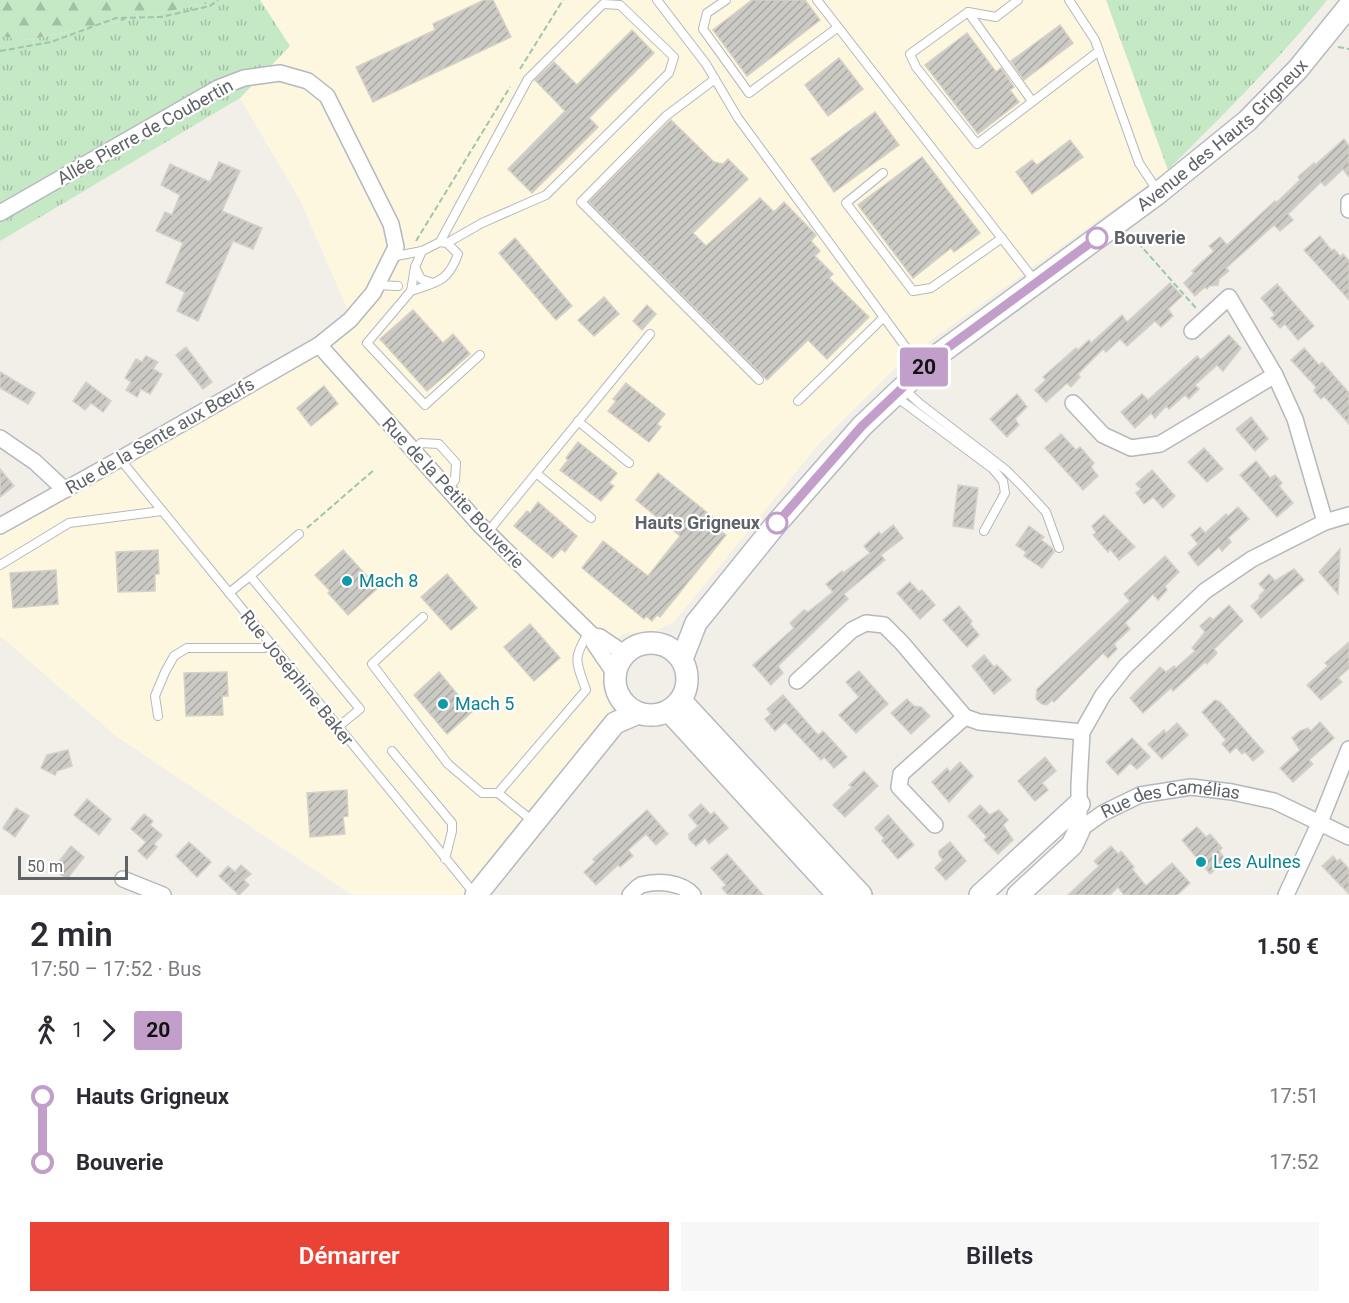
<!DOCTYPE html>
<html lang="fr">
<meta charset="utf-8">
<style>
body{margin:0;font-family:Roboto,sans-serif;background:#f7f7f7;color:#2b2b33;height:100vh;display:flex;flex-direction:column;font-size:22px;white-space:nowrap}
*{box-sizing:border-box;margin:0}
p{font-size:20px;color:#7c7c81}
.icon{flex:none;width:33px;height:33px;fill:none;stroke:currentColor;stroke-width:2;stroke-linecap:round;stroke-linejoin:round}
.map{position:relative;height:895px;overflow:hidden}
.sheet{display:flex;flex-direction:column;background:#fff;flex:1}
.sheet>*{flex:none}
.badge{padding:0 12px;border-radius:4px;font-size:21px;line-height:39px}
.scale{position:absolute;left:18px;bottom:15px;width:110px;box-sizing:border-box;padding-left:6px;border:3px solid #5f6368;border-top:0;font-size:16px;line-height:21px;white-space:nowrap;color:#5f6368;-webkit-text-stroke:4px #fff;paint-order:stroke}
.map>.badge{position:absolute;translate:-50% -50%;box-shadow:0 0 0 3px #fff}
.legs{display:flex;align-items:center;gap:9px;height:66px;padding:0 30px;font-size:20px}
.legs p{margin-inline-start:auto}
.headline{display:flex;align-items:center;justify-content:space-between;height:102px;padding:0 30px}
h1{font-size:33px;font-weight:600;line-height:45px}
.primary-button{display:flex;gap:12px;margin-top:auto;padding:12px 30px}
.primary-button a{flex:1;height:69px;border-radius:0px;background:#ea4335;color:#fff;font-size:24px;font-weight:600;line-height:69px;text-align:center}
.primary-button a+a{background:#f7f7f7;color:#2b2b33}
ul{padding:0 30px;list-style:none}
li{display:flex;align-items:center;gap:21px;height:66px;font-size:22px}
li i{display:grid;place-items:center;width:9px;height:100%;margin:0 8px;background:currentColor}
li i::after{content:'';width:15px;height:15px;margin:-8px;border:4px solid;border-radius:50%;background:#fff}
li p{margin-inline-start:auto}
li:first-child i{background:linear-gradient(#0000 50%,currentColor 0)}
li:last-child i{background:linear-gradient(currentColor 50%,#0000 0)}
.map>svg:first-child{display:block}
.commercial{fill:#fef7e0}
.grass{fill:url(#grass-tufts)}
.forest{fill:url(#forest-firs)}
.building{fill:url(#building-hatch);stroke:#d6d1c6;stroke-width:1.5}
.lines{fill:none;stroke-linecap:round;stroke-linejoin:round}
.lane-casing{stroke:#b5b8bc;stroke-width:10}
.street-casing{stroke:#b5b8bc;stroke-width:18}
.secondary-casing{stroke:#b6babf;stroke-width:24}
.path{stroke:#9cc7a9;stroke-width:2;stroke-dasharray:6 3;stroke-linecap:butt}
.lane{stroke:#fff;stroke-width:8}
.street{stroke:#fff;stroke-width:15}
.secondary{stroke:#fff;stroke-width:21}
.line-1-casing{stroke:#fff;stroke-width:14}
.line-1{stroke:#c29fca;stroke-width:9}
.stop-1-dot{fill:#fff;stroke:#c29fca;stroke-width:3}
.culture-dot{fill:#0f9aa8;stroke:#fff;stroke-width:2}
.labels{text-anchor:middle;stroke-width:4.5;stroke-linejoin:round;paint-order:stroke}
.street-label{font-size:18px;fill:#5f6368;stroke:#fff}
.stop-label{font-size:18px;font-weight:bold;fill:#5f6368;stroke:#fff;text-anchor:start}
.culture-label{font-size:18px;fill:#0d838f;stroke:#fff;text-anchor:start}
</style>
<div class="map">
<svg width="1349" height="895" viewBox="0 0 1349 895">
<defs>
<pattern id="grass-tufts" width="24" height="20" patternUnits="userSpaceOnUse" patternTransform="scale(1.5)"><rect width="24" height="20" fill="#c5e8c5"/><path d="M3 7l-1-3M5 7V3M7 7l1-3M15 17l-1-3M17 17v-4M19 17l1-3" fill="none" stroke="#a3c0a4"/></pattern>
<pattern id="forest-firs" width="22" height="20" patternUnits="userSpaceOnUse" patternTransform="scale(1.5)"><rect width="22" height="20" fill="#c5e8c5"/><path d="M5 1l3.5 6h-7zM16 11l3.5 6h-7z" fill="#a3c0a4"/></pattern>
<pattern id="building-hatch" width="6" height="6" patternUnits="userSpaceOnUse" patternTransform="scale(1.5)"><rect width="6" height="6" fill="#cccac5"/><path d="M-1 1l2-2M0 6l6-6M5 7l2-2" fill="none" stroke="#a9a8a4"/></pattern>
</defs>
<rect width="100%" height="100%" fill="#f1efe8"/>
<path class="commercial" d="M260,0H1106L1168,170L902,361L819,444L674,622L651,633L622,634L608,647L602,683L622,726L480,895H352L116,736L0,636V532L353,322L300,200L240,98L290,46Z"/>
<g class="grass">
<path d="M214,0H260L290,46L240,98L0,241V36L29,40L209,3Z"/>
<path d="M1106,0H1327C1278,61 1223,115 1168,170Z"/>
</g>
<path class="forest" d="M0,0H214L209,3L28,40L0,36Z"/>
<g class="building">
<path d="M484,0H493L511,37L373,102L356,67L435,30L433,24Z"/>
<path d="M752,0H805L820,20L747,76L713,30Z"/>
<path d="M1060,25L1073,43L1024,80L1011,61Z"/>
<path d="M632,30L654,53L589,118L598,127L532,193L508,169L565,111L535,80L554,62L577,85Z"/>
<path d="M967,33L996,72L1001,68L1014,87L1010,90L1019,102L978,134L925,65Z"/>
<path d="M839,58L863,89L828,116L805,85Z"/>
<path d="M875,112L899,145L834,192L811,159Z"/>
<path d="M671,120L714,162L723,164L728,159L748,179L693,233L706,246L760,198L774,212L784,202L816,235L811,241L820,251L815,256L833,274L829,278L869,317L827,359L808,340L767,380L589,202Z"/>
<path d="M1344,139L1349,146V177L1343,169L1325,186L1321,182L1288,214L1293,220L1280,231L1274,225L1226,268L1229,271L1219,279L1218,285L1209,286L1207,289L1205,287L1195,296L1184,283L1194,273L1192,271L1214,251L1209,246L1220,237L1227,245L1275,201L1277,202L1300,180L1298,177L1314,163L1315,165Z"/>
<path d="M1070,140L1083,157L1032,194L1016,172L1032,160L1037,165Z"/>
<path d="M922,157L980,233L954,252L951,248L913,278L858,205Z"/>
<path d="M219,162L240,171L222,211L262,228L253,249L233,241L198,321L177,311L185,292L166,283L183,243L156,231L165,212L172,215L180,195L161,185L170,164L210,182Z"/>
<path d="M1320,236L1332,251L1334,249L1341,257L1343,254L1349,261V300L1304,250Z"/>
<path d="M515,238L572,306L556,320L499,253Z"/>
<path d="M1170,283L1182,296L1168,309L1173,316L1161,327L1155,321L1127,346L1120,339L1106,352L1103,349L1078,374L1080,377L1071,387L1067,383L1046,402L1035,390L1046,380L1043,377L1076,348L1078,350L1089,340L1091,343L1122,315L1127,322Z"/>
<path d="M1277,284L1314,326L1298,340L1285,324L1280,328L1271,318L1275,315L1261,298Z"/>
<path d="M604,297L619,314L594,336L578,320Z"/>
<path d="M647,305L656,314L642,330L633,321Z"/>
<path d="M413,310L443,343L453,334L470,354L427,391L380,339Z"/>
<path d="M1229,335L1241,348L1223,371L1217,365L1195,385L1199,389L1189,399L1185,395L1169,409L1166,406L1155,418L1151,413L1135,428L1121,412L1142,394L1148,400L1197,356L1201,360Z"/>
<path d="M186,347L212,382L203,389L176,355Z"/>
<path d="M1304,348L1319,365L1322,362L1349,393V424L1324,396L1321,399L1314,391L1316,387L1291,360Z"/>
<path d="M146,356L158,362L153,369L162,374L150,394L141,389L137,397L126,390L131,382L125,378L136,359L142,362Z"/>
<path d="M0,372L35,393L28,404L0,388Z"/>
<path d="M86,382L111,401L103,412L91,403L85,410L73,401Z"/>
<path d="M626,383L665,414L657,424L661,427L649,442L608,411L616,401L613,399Z"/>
<path d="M324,386L338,404L311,426L297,408Z"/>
<path d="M1017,394L1027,407L1015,419L1019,425L1007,437L990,419Z"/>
<path d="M1251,417L1268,439L1255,451L1236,429Z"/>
<path d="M1061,434L1076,450L1080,447L1094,463L1091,467L1098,476L1083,490L1045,448Z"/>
<path d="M578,442L617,473L609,483L614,486L601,501L560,470L568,460L566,458Z"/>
<path d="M1204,448L1223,469L1207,482L1188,462Z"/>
<path d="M1256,461L1270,478L1275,475L1282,483L1279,486L1293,503L1277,517L1240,475Z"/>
<path d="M0,469L14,486L0,497Z"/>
<path d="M1152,470L1175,496L1163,508L1153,497L1144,504L1136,493L1141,489L1136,484Z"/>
<path d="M658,473L725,527L722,532L726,535L660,617L657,615L652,621L646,616L644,619L582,568L603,541L648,576L680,536L636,500Z"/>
<path d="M958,485L978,488L973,529L953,526Z"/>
<path d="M538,502L577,536L565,552L561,549L553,558L514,526L527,511L530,513Z"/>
<path d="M1238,507L1249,519L1228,538L1231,542L1222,551L1219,547L1198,566L1188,553L1198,544L1191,535L1200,527L1205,533L1226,514L1228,516Z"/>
<path d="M1104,515L1135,547L1119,560L1110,549L1108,552L1093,535L1096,533L1092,526Z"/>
<path d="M893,525L903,538L881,555L885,560L844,594L848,599L778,666L783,673L771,685L753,665L794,628L790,623L804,610L808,612L833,592L826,584L842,571L843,573L870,553L864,546L879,532L881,535Z"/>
<path d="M1029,526L1044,537L1041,540L1052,548L1054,552L1042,568L1024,556L1026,552L1016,545Z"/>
<path d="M1340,549L1339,577L1338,594L1319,572Z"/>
<path d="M158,550L159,574H155V591L118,592L116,552Z"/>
<path d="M343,550L378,588L348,615L328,593L330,591L315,575Z"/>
<path d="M1165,556L1179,572L1165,586L1167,590L1158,600L1153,594L1125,623L1130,629L1114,644L1117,649L1108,658L1103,653L1054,702L1052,700L1047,705L1042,704L1036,699L1037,689L1130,601L1124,594Z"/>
<path d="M1294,569L1304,580L1261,618L1251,606L1260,598L1259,596L1265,590L1259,584L1269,574L1275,581Z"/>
<path d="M56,570L58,604L13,608L10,573Z"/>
<path d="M447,574L477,608L451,630L421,597Z"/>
<path d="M910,582L919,592L922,590L935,605L920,619L897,593Z"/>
<path d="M1229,605L1243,621L1214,649L1217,653L1207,664L1205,662L1173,691L1171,688L1143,713L1130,698L1160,667L1166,672L1174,666L1176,668L1195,651L1192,648L1205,632L1200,626L1210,617L1213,620Z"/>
<path d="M959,606L972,621L970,624L979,635L967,647L943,620Z"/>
<path d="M530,624L560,658L534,681L504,647Z"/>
<path d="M1349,642V668L1338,678L1342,682L1321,700L1307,685L1328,666L1325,663Z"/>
<path d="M984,655L994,667L997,665L1011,680L994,694L972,666Z"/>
<path d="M859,671L888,704L856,733L839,715L859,697L846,682Z"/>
<path d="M227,672L228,696H222L223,715L186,716L184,673Z"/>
<path d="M439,672L472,712L447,734L414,695Z"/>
<path d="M783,695L818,735L823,731L847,757L834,768L824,757L821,760L785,722L775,731L765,719L771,714L767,709Z"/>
<path d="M907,699L914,706L921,707L930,716L911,734L891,713Z"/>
<path d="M1215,700L1220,702L1264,752L1253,761L1245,752L1242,754L1236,747L1230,753L1222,744L1226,740L1202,712Z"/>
<path d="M1320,722L1334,738L1309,760L1313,764L1293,782L1280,768L1300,750L1292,738L1300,731L1308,728L1311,731Z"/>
<path d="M1177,723L1188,735L1162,759L1148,744L1164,730L1166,733Z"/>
<path d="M1132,738L1150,757L1137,769L1130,763L1118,775L1106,762Z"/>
<path d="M68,750L72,766L57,771L55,775L41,768L47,755Z"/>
<path d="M1045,757L1056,771L1042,783L1048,790L1035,801L1018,781Z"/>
<path d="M960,762L973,776L949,802L932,782L947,768L950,772Z"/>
<path d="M864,771L878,786L845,817L833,805L852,787L849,785Z"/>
<path d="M347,790L348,816L343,817L345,834L310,837L307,793Z"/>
<path d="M87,799L111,819L99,835L74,815Z"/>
<path d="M701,804L711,815L714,812L728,828L709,844L705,838L696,846L689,839V834L698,826L689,815Z"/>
<path d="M980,805L990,815L999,810L1008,820L1003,825L1013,840L998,854L984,840L987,837L968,816Z"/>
<path d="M16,808L29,816L15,837L3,828Z"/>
<path d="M647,810L668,834L656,845L646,834L628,850L633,856L620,867L618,865L596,885L584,872L595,862L593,859Z"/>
<path d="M144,814L153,821L150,825L162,835L154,844L157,847L147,859L138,851L146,842L131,829Z"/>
<path d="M888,815L914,845L898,859L882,841L884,838L875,828Z"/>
<path d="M1197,827L1206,837L1210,834L1222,848L1219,851L1226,860L1210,874L1182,840Z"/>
<path d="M189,842L211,862L197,877L176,856Z"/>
<path d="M950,842L966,861L946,880L935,868L943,860L939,855V851Z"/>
<path d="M71,846L84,857L67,879L53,869Z"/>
<path d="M1111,846L1118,854L1121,851L1134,867L1132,869L1146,886L1172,863L1190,883L1177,895H1124L1118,887L1110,895H1068L1099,866L1094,861Z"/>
<path d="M727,854L763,895H728L722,888L726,885L711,868Z"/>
<path d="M1333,856L1337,861L1340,859L1349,869V894L1322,866Z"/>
<path d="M241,865L251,874L244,880L249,885L239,895L219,876L228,866L235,872Z"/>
</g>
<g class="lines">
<defs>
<g id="lane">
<path d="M657,0L706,64L738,118L921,368"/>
<path d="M726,0L707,13L703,29L749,93L837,28"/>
<path d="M817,0L1035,281"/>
<path d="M1018,0L996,17L968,12L910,54L916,67L977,144L1099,51"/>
<path d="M1069,0L1095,40L1139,163L1153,184L1156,193"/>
<path d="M968,12L1032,101"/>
<path d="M715,79L666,116L581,202L759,380"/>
<path d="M883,173L846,203L913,291L931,288L1002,238"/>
<path d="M440,242L528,79L603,4L620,5L674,57L669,73L546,195L482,223L447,243"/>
<path d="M422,251L415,267L421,279L433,283"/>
<path d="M391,257L422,251L440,242L447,243L458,254C448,282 437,282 411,291"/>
<path d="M415,267L411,291L367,343L425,405L480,355"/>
<path d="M376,285L398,286"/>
<path d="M903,388L919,403L1006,470L1021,485L1046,512L1059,548"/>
<path d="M895,396L993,469L1003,481L1005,493L984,531"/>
<path d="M798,401L884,317"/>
<path d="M578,421L629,463"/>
<path d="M413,450L421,443L439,444L456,463L455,480L448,489"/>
<path d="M120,459L474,893"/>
<path d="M536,473L591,518"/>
<path d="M487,533L650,334"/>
<path d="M0,565L69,523L162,511"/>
<path d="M250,576L299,534"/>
<path d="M229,593L250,576L360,709L338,727"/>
<path d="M423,617L372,664L448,764L482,793H498"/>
<path d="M158,716L155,696L165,672L174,656L187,648H264L270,644"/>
<path d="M392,751L452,823V831L445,859"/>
<path d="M534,822L498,793L586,690C576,661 572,659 589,632"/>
</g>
<g id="street">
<path d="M1349,202V210"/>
<path d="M0,213L218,88L244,78L280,73L308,81L327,96L391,224L396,247L373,293L350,320L319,345L120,459L0,526"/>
<path d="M1192,331L1229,297L1275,375L1295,419L1325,522"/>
<path d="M319,345L480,525L593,636L594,643L615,674"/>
<path d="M1073,403L1103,435L1131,448L1160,444L1275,375"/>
<path d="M0,438L35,462L65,490"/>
<path d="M593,636L600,637L625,654"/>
<path d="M797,681L852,630L866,623L884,625L902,643L965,717L979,722L1082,732"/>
<path d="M935,825L899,787L901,774L965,717"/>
<path d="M1079,830V785L1082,732L1103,695L1126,666L1205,591L1252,559L1325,522L1349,515"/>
<path id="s1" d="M1079,830L1103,813L1140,795L1191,787L1232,792L1274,801L1349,837"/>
<path d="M123,879L163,895"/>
<path d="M630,895C633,892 637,887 641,885C658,880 681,882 693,895"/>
<path d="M1286,895L1320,822L1349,749"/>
</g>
<g id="secondary">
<circle cx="651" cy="679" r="36"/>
<path id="s2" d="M682,659L696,623L777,523L862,426L935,357L1157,194L1247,121L1298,69L1349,6"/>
<path d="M681,701L861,895"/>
<path d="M669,711L838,895"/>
<path d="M476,895L615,723L638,713"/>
<path d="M980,895L1079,804"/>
<path d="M1018,895L1072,845L1079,830"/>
</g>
</defs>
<use href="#lane" class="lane-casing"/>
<use href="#street" class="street-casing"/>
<use href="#secondary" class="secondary-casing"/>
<g class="path">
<path d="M1338,47L1349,49"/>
<path d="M0,51L51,42L116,18L161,17L210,6L218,0"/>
<path d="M520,69L563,0"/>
<path d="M1132,236L1196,308"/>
<path d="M416,241L510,87"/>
<path d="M307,528L375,469"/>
</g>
<use href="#lane" class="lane"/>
<use href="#street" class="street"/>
<use href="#secondary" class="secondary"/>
</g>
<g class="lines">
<defs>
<path id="line-1" d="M777,523L862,426L935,357L1097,238"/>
</defs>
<use href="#line-1" class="line-1-casing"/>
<use href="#line-1" class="line-1"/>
</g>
<g class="stop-1-dot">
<circle cx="1097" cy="238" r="10"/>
<circle cx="777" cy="523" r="10"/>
</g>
<g class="culture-dot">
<circle cx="347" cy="581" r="6"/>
<circle cx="443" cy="704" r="6"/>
<circle cx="1201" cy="862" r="6"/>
</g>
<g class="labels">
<g class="street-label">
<text transform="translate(145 132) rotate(-29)" y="6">Allée Pierre de Coubertin</text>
<text dy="6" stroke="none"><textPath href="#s2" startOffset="760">Avenue des Hauts Grigneux</textPath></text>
<text transform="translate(160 436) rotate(-30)" y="6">Rue de la Sente aux Bœufs</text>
<text transform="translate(453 493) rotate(47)" y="6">Rue de la Petite Bouverie</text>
<text transform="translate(297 678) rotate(51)" y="6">Rue Joséphine Baker</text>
<text dy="6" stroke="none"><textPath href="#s1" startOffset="100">Rue des Camélias</textPath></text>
</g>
<g class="stop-label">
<text x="1114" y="244">Bouverie</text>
<text x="760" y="529" text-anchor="end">Hauts Grigneux</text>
</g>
<g class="culture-label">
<text x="359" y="587">Mach 8</text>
<text x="455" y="710">Mach 5</text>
<text x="1213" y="868">Les Aulnes</text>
</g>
</g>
</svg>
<div class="scale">50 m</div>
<b class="badge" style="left:924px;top:367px;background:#c29fca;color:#111">20</b>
</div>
<section class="sheet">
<div class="headline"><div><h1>2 min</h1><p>17:50 – 17:52 · Bus</p></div><b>1.50 €</b></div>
<div class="legs"><svg class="icon" aria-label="walk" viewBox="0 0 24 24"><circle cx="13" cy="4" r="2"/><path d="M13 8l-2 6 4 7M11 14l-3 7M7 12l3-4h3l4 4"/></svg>1<svg class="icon" aria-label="forward" viewBox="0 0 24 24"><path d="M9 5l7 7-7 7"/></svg><b class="badge" style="background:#c29fca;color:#111">20</b></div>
<ul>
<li><i style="color:#c29fca"></i><b>Hauts Grigneux</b><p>17:51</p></li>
<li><i style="color:#c29fca"></i><b>Bouverie</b><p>17:52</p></li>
</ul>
<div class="primary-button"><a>Démarrer</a><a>Billets</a></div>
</section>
